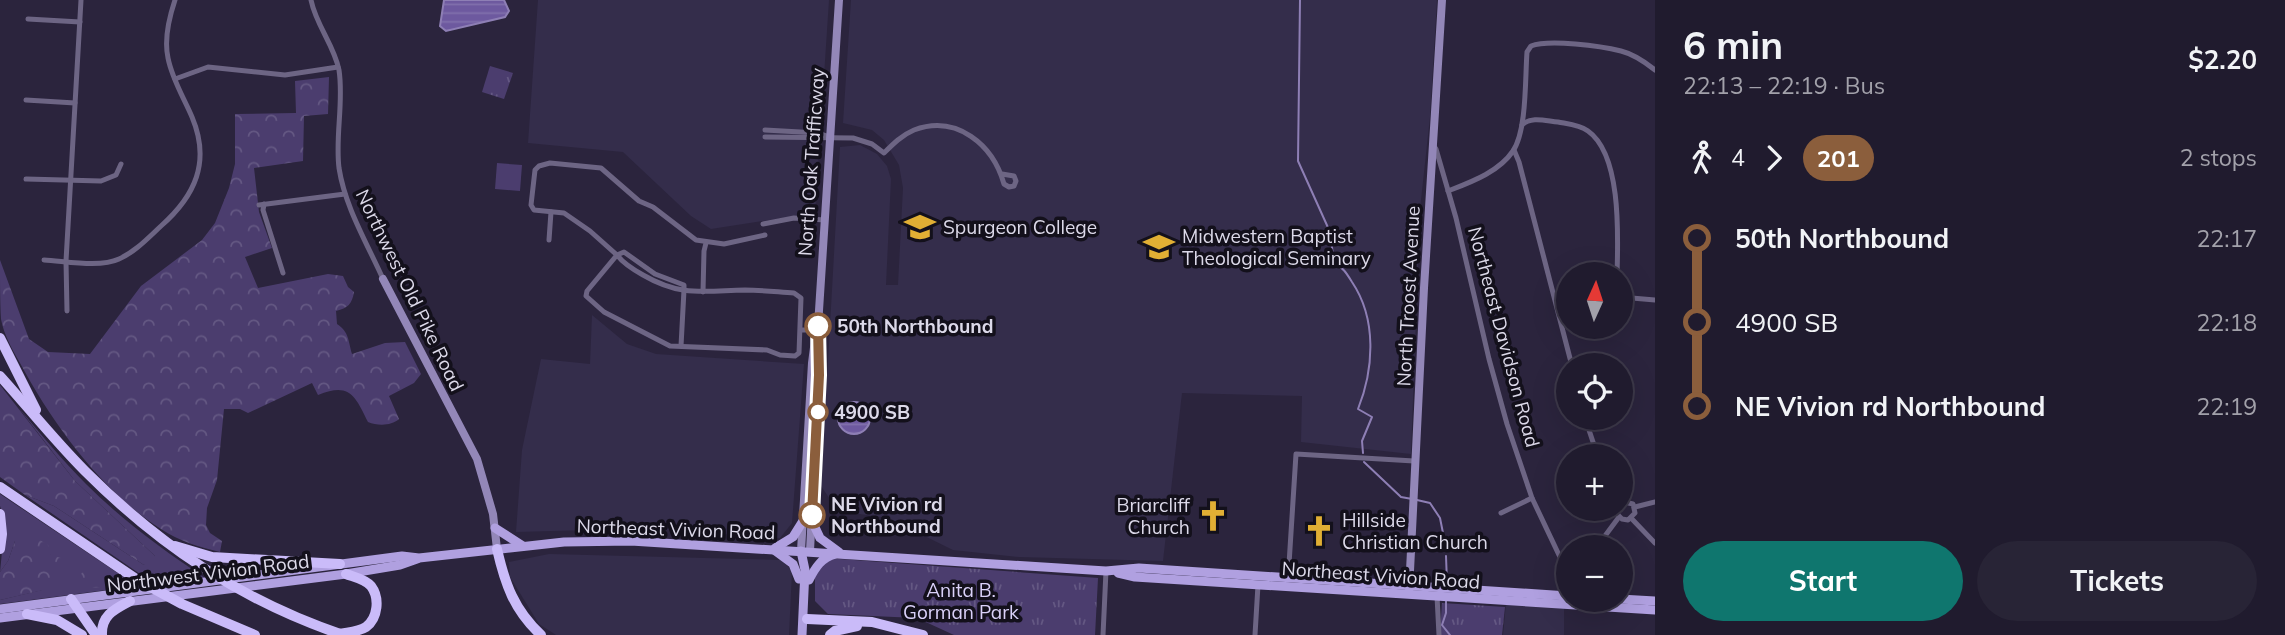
<!DOCTYPE html>
<meta charset="utf-8">
<style>
body{margin:0;font-family:Mulish,sans-serif;background:#282436;color:#f1f3f6;height:100vh;display:flex;flex-direction:column;font-size:26px;white-space:nowrap}
*{box-sizing:border-box;margin:0}
p{font-size:23px;color:#a2a1aa}
.icon{flex:none;width:38px;height:38px;fill:none;stroke:currentColor;stroke-width:2;stroke-linecap:round;stroke-linejoin:round}
.map{position:relative;flex:1;overflow:hidden}
.details{display:flex;flex-direction:column;background:#201b2e;width:630px}
.details>*{flex:none}
.badge{padding:0 14px;border-radius:23px;font-size:24px;line-height:46px}
.needle{width:46px;rotate:3deg}
.controls{position:absolute;left:1556px;top:262px;display:grid;gap:14px}
.controls a{display:grid;place-items:center;width:77px;height:77px;border-radius:50%;background:#201b2e;box-shadow:0 7px 28px #0002,0 0 0 2px #3d394a;font-size:35px}
.map>.badge{position:absolute;translate:-50% -50%;box-shadow:0 0 0 4px #fff}
.legs{display:flex;align-items:center;gap:10px;height:77px;padding:0 28px;font-size:23px}
.legs p{margin-inline-start:auto}
.overview{display:flex;align-items:center;justify-content:space-between;height:119px;padding:0 28px}
h1{font-size:38px;font-weight:700;line-height:52px}
.primary-button{display:flex;gap:14px;margin-top:auto;padding:14px 28px}
.primary-button a{flex:1;height:80px;border-radius:42px;background:#0f766e;color:#fff;font-size:28px;font-weight:700;line-height:80px;text-align:center}
.primary-button a+a{background:#282436;color:#f1f3f6}
ul{padding:0 28px;list-style:none}
li{display:flex;align-items:center;gap:24px;height:84px;font-size:26px}
li i{display:grid;place-items:center;width:10px;height:100%;margin:0 9px;background:currentColor}
li i::after{content:'';width:18px;height:18px;margin:-9px;border:5px solid;border-radius:50%;background:#201b2e}
li p{margin-inline-start:auto}
li:first-child i{background:linear-gradient(#0000 50%,currentColor 0)}
li:last-child i{background:linear-gradient(currentColor 50%,#0000 0)}
main{display:flex;flex:1;min-height:0}
.map>svg:first-child{display:block}
.built{fill:#342d4b}
.grass{fill:#4b3d6e}
.forest{fill:url(#forest-crowns)}
.park{fill:url(#park-tufts)}
.water{fill:url(#water-rules);stroke:#8e7fb5;stroke-width:2}
.lines{fill:none;stroke-linecap:round;stroke-linejoin:round}
.stream{stroke:#8e7fb5;stroke-width:2}
.street{stroke:#6d6584;stroke-width:5}
.secondary{stroke:#9387b8;stroke-width:8}
.primary{stroke:#b0a0e0;stroke-width:9}
.highway{stroke:#cabbf9;stroke-width:10}
.line-1-casing{stroke:#fff;stroke-width:16}
.line-1{stroke:#8b5e3c;stroke-width:10}
.stop-1-dot{fill:#fff;stroke:#8b5e3c;stroke-width:3.5}
.labels{text-anchor:middle;stroke-width:7;stroke-linejoin:round;paint-order:stroke}
.street-label{font-size:19px;fill:#dcd9e9;stroke:#13101b}
.poi-label{font-size:19px;fill:#dcd9e9;stroke:#13101b;text-anchor:start}
.stop-label{font-size:19px;font-weight:bold;fill:#dcd9e9;stroke:#13101b;text-anchor:start}
.park-label{font-size:19px;fill:#dad1f9;stroke:#13101b}
</style>
<main>
<div class="map">
<svg width="1655" height="635" viewBox="0 0 1655 635">
<defs>
<pattern id="forest-crowns" width="20" height="18" patternUnits="userSpaceOnUse" patternTransform="scale(1.75)"><rect width="20" height="18" fill="#4b3d6e"/><path d="M2 6a3 3 0 1 1 6 0M12 15a3 3 0 1 1 6 0" fill="none" stroke="#645883"/></pattern>
<pattern id="park-tufts" width="24" height="20" patternUnits="userSpaceOnUse" patternTransform="scale(1.75)"><rect width="24" height="20" fill="#4b3d6e"/><path d="M3 7l-1-3M5 7V3M7 7l1-3M15 17l-1-3M17 17v-4M19 17l1-3" fill="none" stroke="#645883"/></pattern>
<pattern id="water-rules" width="6" height="5" patternUnits="userSpaceOnUse" patternTransform="scale(1.75)"><rect width="6" height="5" fill="#6d599f"/><path d="M0 2.5h6" fill="none" stroke="#8170ac"/></pattern>
</defs>
<rect width="100%" height="100%" fill="#2b243d"/>
<g class="built">
<path d="M538,0H829L815,213L711,229L691,216L623,152L528,143Z"/>
<path d="M851,0H1437L1430,117L1420,209L1411,454L1301,442L1302,396L1182,393L1163,561L1019,557L953,550L888,518L838,511L821,486L840,147L860,145L877,154L887,166L891,179L886,285H898L903,188L899,165L884,140L872,130L843,123Z"/>
<path d="M592,315L627,344L656,354L804,364L792,523L780,538L609,526L588,530L516,532L522,450L541,359L590,364Z"/>
<path d="M549,554L782,560L792,571L789,635H556L539,624L510,577L509,562Z"/>
<path d="M1506,603L1564,607V635H1503Z"/>
</g>
<g class="grass">
<path d="M497,163L522,165L520,191L495,189Z"/>
<path d="M18,407C40,433 62,460 86,484C122,520 163,550 205,578L156,585L25,495L54,506L144,565L155,556L75,481Z"/>
<path d="M0,494L137,586L0,604V600L42,590L51,555L15,541L8,561L0,572L5,521L0,506Z"/>
</g>
<g class="forest">
<path d="M329,77L328,114L304,116L303,161L254,168L259,212L272,248L245,257L258,288L328,274L343,276L348,287L354,292C352,304 348,308 336,311L337,324C349,332 348,340 352,354L385,343L405,342L421,374L414,383L389,396L399,419C391,426 378,426 368,422C355,396 350,382 318,395L312,383L248,413L240,409H224L217,480L207,508L206,525L210,533L222,541L220,552C199,547 179,541 161,529C102,492 52,423 20,363C12,349 4,335 1,319C0,301 0,279 0,260L29,339L48,352L90,354L141,286L202,240L215,223L229,188L235,164V114L296,113L295,81Z"/>
<path d="M0,385L75,481L155,556L154,562L144,565L54,506L25,495L0,477Z"/>
<path d="M30,534L48,545L51,555L61,558V586L0,600V572L8,561L15,541L21,535Z"/>
<path d="M84,569L91,571L105,587L77,589L75,585Z"/>
</g>
<g class="park">
<path d="M490,66L513,73L504,99L482,92Z"/>
<path d="M826,558L1098,578L1095,635H954L917,618L828,614L815,601V571Z"/>
<path d="M1442,603L1505,607L1502,635H1440Z"/>
</g>
<g class="water">
<path d="M444,0H504L509,11L505,17L446,31L440,26Z"/>
<circle cx="854" cy="418" r="16"/>
</g>
<g class="lines">
<g class="stream">
<path d="M1300,0L1298,161L1330,232L1334,263C1343,267 1347,274 1352,282C1377,319 1374,369 1358,409L1372,417L1362,441L1363,453"/>
<path d="M1364,462L1401,497L1412,499"/>
<path d="M1417,500L1430,503L1440,518L1446,548"/>
<path d="M1446,556L1447,583"/>
<path d="M1446,601V613L1442,625L1450,635"/>
</g>
<g class="street">
<path d="M311,0C316,25 334,45 339,70C344,102 335,136 339,168C345,207 367,243 383,279"/>
<path d="M28,19L80,22"/>
<path d="M175,79L208,67L285,75L338,67"/>
<path d="M26,100L75,103"/>
<path d="M1522,125C1531,116 1546,121 1558,122C1568,124 1580,125 1588,131C1622,155 1618,238 1617,275"/>
<path d="M765,130L818,133L830,137"/>
<path d="M765,137L853,138L872,144L884,153C893,144 902,135 914,130C957,114 993,145 1004,184L1009,187L1014,186L1016,181L1014,176L1002,174"/>
<path d="M1433,145L1436,149L1456,218L1489,359L1507,424L1532,498L1568,574"/>
<path d="M1514,150L1519,162L1572,366"/>
<path d="M26,179L101,181L116,175L121,164"/>
<path d="M1448,191C1471,182 1499,172 1513,151C1527,130 1525,78 1527,52L1531,46C1549,39 1601,46 1621,51C1633,54 1645,62 1655,70"/>
<path d="M264,204L263,210L283,273"/>
<path d="M259,205L345,194"/>
<path d="M763,224L794,218L825,220"/>
<path d="M549,240L551,212"/>
<path d="M617,255L587,291L586,296L604,312L670,346L767,350L780,355L795,356L799,353L801,298L794,293C778,292 761,290 745,290C703,291 681,297 643,275C634,270 623,263 617,255L590,231L564,213L534,210L531,205L535,170L539,166L550,163L601,168L639,201L653,207L696,240L724,244L765,235"/>
<path d="M617,255L624,252L655,274L684,285V290"/>
<path d="M44,260C65,261 100,268 119,259C135,252 148,238 161,226C195,196 211,162 192,117C184,98 172,79 168,58C164,40 169,18 175,0"/>
<path d="M703,292L704,251L706,243"/>
<path d="M1620,297L1655,300"/>
<path d="M67,311L66,261L81,0"/>
<path d="M801,330H810L818,326"/>
<path d="M681,346L684,290"/>
<path d="M1585,418L1598,457"/>
<path d="M1587,425L1606,418"/>
<path d="M1635,507L1655,502"/>
<path d="M1617,509L1618,515L1622,519L1628,520L1635,513L1633,504L1620,501"/>
<path d="M1501,513L1532,498"/>
<path d="M1631,518L1655,543"/>
<path d="M1596,548L1619,517"/>
<path d="M1288,580L1296,454L1414,461"/>
<path d="M1437,596L1439,635"/>
<path d="M1103,635L1106,571"/>
<path d="M1255,635L1258,585"/>
</g>
<g class="secondary">
<path d="M383,279L477,459L493,514L497,549"/>
<path d="M801,551L812,363L816,332"/>
<path d="M810,551L819,375L820,342L818,326L839,0"/>
<path d="M1409,591L1424,288L1442,0"/>
</g>
<g class="primary">
<path d="M812,521L820,538L839,552"/>
<path d="M495,528L523,546"/>
<path d="M775,548L793,537L803,521"/>
<path d="M774,550L793,564L799,579"/>
<path d="M801,551L805,570L802,635"/>
<path d="M1118,573L1135,577L1655,610"/>
<path d="M809,580C815,568 822,557 835,554"/>
<path d="M1620,599L1655,601"/>
<path d="M0,609L402,556L419,558L564,542L631,541L1106,571L1139,568L1568,596"/>
<path d="M0,618L346,574L400,565L417,559"/>
</g>
<g class="highway">
<path d="M0,338L36,410"/>
<path d="M0,376C28,407 55,441 85,471C160,546 242,601 343,635"/>
<path d="M0,487L136,579L182,604L255,635"/>
<path d="M0,514L2,534L0,549"/>
<path d="M175,546L212,557L340,564"/>
<path d="M497,549C505,584 514,610 541,635"/>
<path d="M71,599L96,635"/>
<path d="M27,614L57,620L82,635"/>
<path d="M807,619L872,622L923,635"/>
<path d="M339,634C348,632 358,632 366,627C378,618 380,598 371,586C365,579 354,577 346,574"/>
<path d="M102,635C101,615 115,609 130,601"/>
<path d="M830,635L835,631L857,626"/>
</g>
</g>
<g class="lines">
<defs>
<path id="line-1" d="M812,515L819,375L818,326"/>
</defs>
<use href="#line-1" class="line-1-casing"/>
<use href="#line-1" class="line-1"/>
</g>
<defs>
<symbol id="university-bare" viewBox="-9 -9 18 18"><path d="M0-5L7-2L0 1L-7-2ZM-4 1L0 2.5L4 1V4Q0 6-4 4Z" fill="#e1af34" stroke="#13101b" stroke-width="2.5" paint-order="stroke"/></symbol>
<symbol id="church-bare" viewBox="-9 -9 18 18"><path d="M-1.2-6h2.4v3.5h3.3v2.4h-3.3V6h-2.4V-.1h-3.3v-2.4h3.3Z" fill="#e1af34" stroke="#13101b" stroke-width="2.5" paint-order="stroke"/></symbol>
</defs>
<g fill-rule="evenodd">
<use href="#university-bare" x="898" y="205" width="44" height="44"/>
<use href="#university-bare" x="1137" y="225" width="44" height="44"/>
<use href="#church-bare" x="1191" y="494" width="44" height="44"/>
<use href="#church-bare" x="1297" y="509" width="44" height="44"/>
</g>
<g class="stop-1-dot">
<circle cx="818" cy="326" r="12"/>
<circle cx="818" cy="412" r="9"/>
<circle cx="812" cy="515" r="12"/>
</g>
<g class="labels">
<g class="street-label">
<text transform="translate(811 162) rotate(-86)" y="7">North Oak Trafficway</text>
<text transform="translate(410 290) rotate(64)" y="7">Northwest Old Pike Road</text>
<text transform="translate(1408 296) rotate(-87)" y="7">North Troost Avenue</text>
<text transform="translate(1504 337) rotate(75)" y="7">Northeast Davidson Road</text>
<text transform="translate(676 529) rotate(2)" y="7">Northeast Vivion Road</text>
<text transform="translate(208 573) rotate(-7)" y="7">Northwest Vivion Road</text>
<text transform="translate(1381 575) rotate(4)" y="7">Northeast Vivion Road</text>
</g>
<g class="poi-label">
<text x="943" y="234">Spurgeon College</text>
<text x="1182" y="243">Midwestern Baptist<tspan x="1182" dy="22">Theological Seminary</tspan></text>
<text x="1190" y="512" text-anchor="end">Briarcliff<tspan x="1190" dy="22">Church</tspan></text>
<text x="1342" y="527">Hillside<tspan x="1342" dy="22">Christian Church</tspan></text>
</g>
<g class="stop-label">
<text x="837" y="333">50th Northbound</text>
<text x="834" y="419">4900 SB</text>
<text x="831" y="511">NE Vivion rd<tspan x="831" dy="22">Northbound</tspan></text>
</g>
<g class="park-label">
<text x="961" y="597">Anita B.<tspan x="961" dy="22">Gorman Park</tspan></text>
</g>
</g>
</svg>
<div class="controls">
<a><svg class="needle" viewBox="-14 -14 28 28"><path d="M0-13l5 13h-10z" fill="#e53935"/><path d="M0 13l5-13h-10z" fill="#a2a1aa"/></svg></a>
<a><svg class="icon" aria-label="locate" viewBox="0 0 24 24"><circle cx="12" cy="12" r="6"/><path d="M12 2v4M12 18v4M2 12h4M18 12h4"/></svg></a>
<a>+</a>
<a>−</a>
</div>
</div>
<section class="details">
<div class="overview"><div><h1>6 min</h1><p>22:13 – 22:19 · Bus</p></div><b>$2.20</b></div>
<div class="legs"><svg class="icon" aria-label="walk" viewBox="0 0 24 24"><circle cx="13" cy="4" r="2"/><path d="M13 8l-2 6 4 7M11 14l-3 7M7 12l3-4h3l4 4"/></svg>4<svg class="icon" aria-label="forward" viewBox="0 0 24 24"><path d="M9 5l7 7-7 7"/></svg><b class="badge" style="background:#8b5e3c;color:#fff">201</b><p>2 stops</p></div>
<ul>
<li><i style="color:#8b5e3c"></i><b>50th Northbound</b><p>22:17</p></li>
<li><i style="color:#8b5e3c"></i><span>4900 SB</span><p>22:18</p></li>
<li><i style="color:#8b5e3c"></i><b>NE Vivion rd Northbound</b><p>22:19</p></li>
</ul>
<div class="primary-button"><a>Start</a><a>Tickets</a></div>
</section>
</main>
